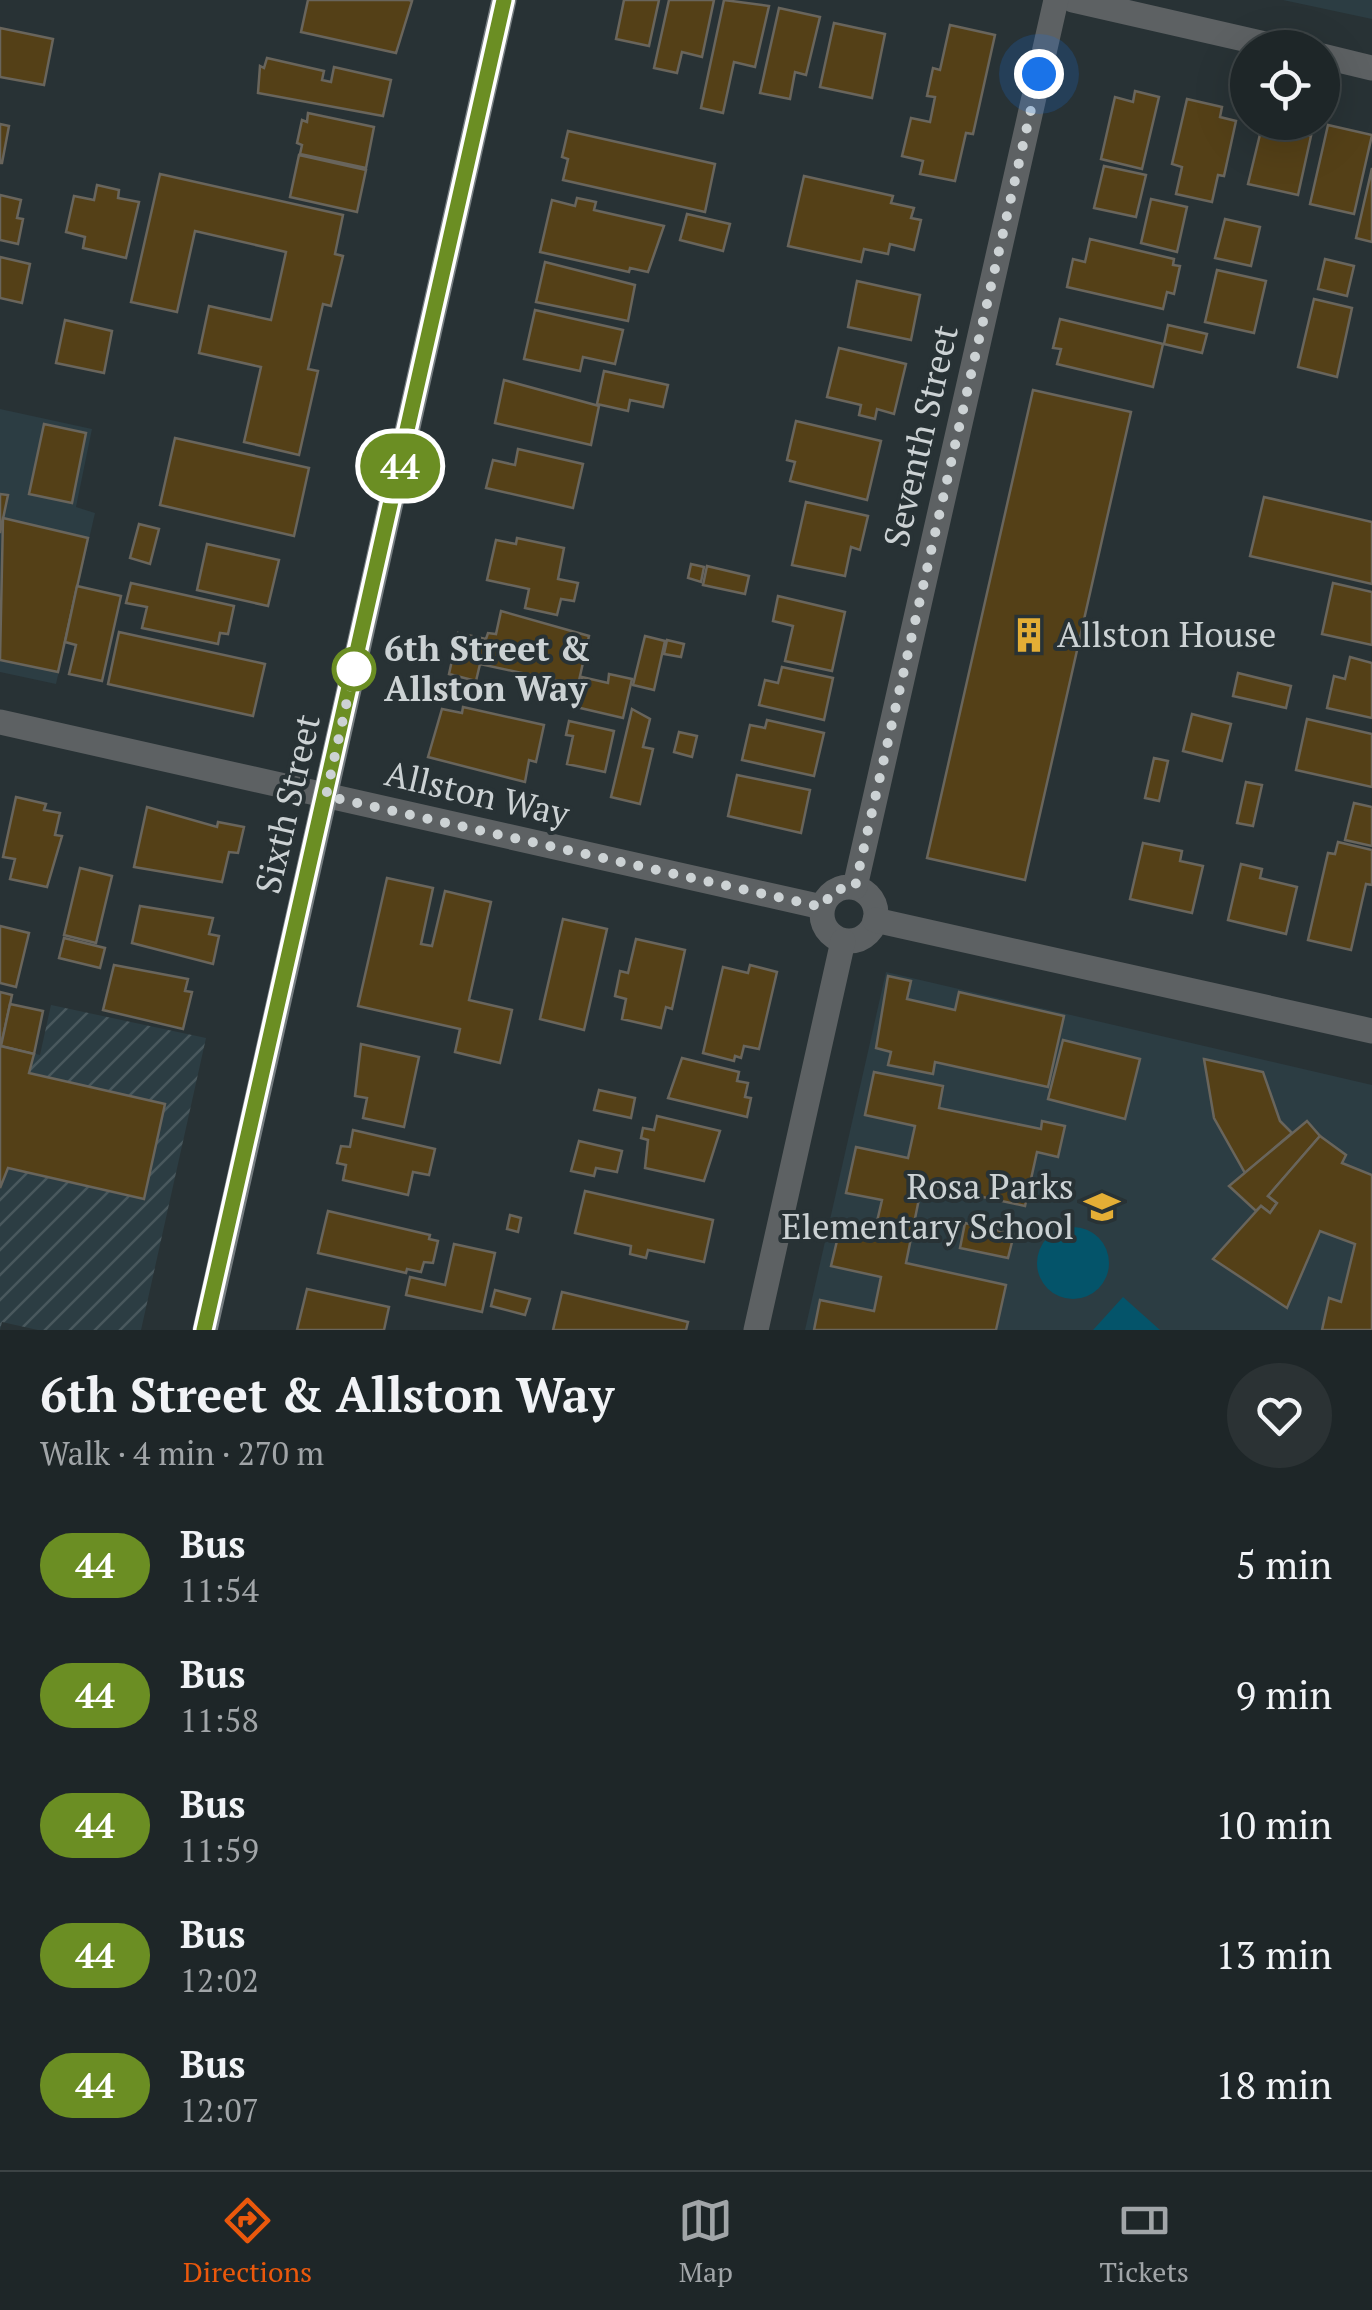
<!DOCTYPE html>
<meta charset="utf-8">
<style>
body{margin:0;font-family:"PT Serif",serif;background:#2b3234;color:#f1f3f6;height:100vh;display:flex;flex-direction:column;font-size:38px;white-space:nowrap}
*{box-sizing:border-box;margin:0}
p{font-size:32px;color:#a1a5a8}
.icon{flex:none;width:55px;height:55px;fill:none;stroke:currentColor;stroke-width:2;stroke-linecap:round;stroke-linejoin:round}
.map{position:relative;height:1330px;overflow:hidden}
.side{display:flex;flex-direction:column;background:#1e2628;flex:1}
.side>*{flex:none}
.badge{padding:0 20px;border-radius:32px;font-size:35px;line-height:65px}
.controls{position:absolute;left:1230px;top:30px;display:grid;gap:20px}
.controls a{display:grid;place-items:center;width:110px;height:110px;border-radius:50%;background:#1e2628;box-shadow:0 10px 40px #0002,0 0 0 2px #3c4345;font-size:50px}
.you{position:absolute;width:50px;height:50px;margin:-25px;border:8px solid #fff;border-radius:50%;background:#1a73e8;box-shadow:0 0 0 15px #1a73e833}
.map>.badge{position:absolute;translate:-50% -50%;box-shadow:0 0 0 5px #fff}
.round{display:grid;place-items:center;flex:none;width:105px;height:105px;border-radius:52px;background:#2b3234}
.head{display:flex;align-items:center;justify-content:space-between;height:170px;padding:0 40px}
h1{font-size:48px;font-weight:800;line-height:75px}
ul{padding:0;list-style:none}
li{display:flex;align-items:center;gap:30px;height:130px;padding:0 40px}
li div{flex:1}
li b{display:block;font-size:38px}
li em{font-style:normal}
li .badge{min-width:110px;font-weight:700;text-align:center}
.tab-bar{display:flex;justify-content:space-around;align-items:center;height:140px;border-top:2px solid #3c4345;background:#1e2628;font-size:28px;color:#a1a5a8}
.tab-bar a{display:grid;justify-items:center;gap:5px}
.tab-bar .current{color:#ea580c}
.map>svg:first-child{display:block}
.built{fill:#2c3d43}
.industrial{fill:url(#industrial-furrows)}
.green{fill:#04546a}
.building{fill:#544017;stroke:#69655c;stroke-width:2.5}
.lines{fill:none;stroke-linecap:round;stroke-linejoin:round}
.street{stroke:#5d6163;stroke-width:25}
.secondary{stroke:#767d80;stroke-width:25}
.line-casing{stroke:#fff;stroke-width:22}
.line{stroke:#6b8e23;stroke-width:15}
.walk{stroke:#ccd2d4;stroke-width:10;stroke-dasharray:0 18}
.stop-dot{fill:#fff;stroke:#6b8e23;stroke-width:5}
.labels{text-anchor:middle;stroke-width:8;stroke-linejoin:round;paint-order:stroke}
.street-label{font-size:35px;fill:#ccd2d4;stroke:#283235}
.poi-label{font-size:35px;fill:#ccd2d4;stroke:#283235;text-anchor:start}
.stop-label{font-size:35px;font-weight:bold;fill:#ccd2d4;stroke:#283235;text-anchor:start}
</style>
<div class="map">
<svg width="1372" height="1330" viewBox="0 0 1372 1330">
<defs>
<pattern id="industrial-furrows" width="10" height="10" patternUnits="userSpaceOnUse" patternTransform="scale(2.5)"><rect width="10" height="10" fill="#2c3d43"/><path d="M-1 1l2-2M0 10L10 0M9 11l2-2" fill="none" stroke="#49585d"/></pattern>
</defs>
<rect width="100%" height="100%" fill="#283235"/>
<g class="built">
<path d="M1283,0H1372V19Z"/>
<path d="M0,409L92,429L76,507L95,513L56,684L0,672Z"/>
<path d="M886,972L1372,1085V1330H805Z"/>
</g>
<path class="industrial" d="M51,1005L206,1038L141,1330H38L2,1322L0,1330V1046L40,1055Z"/>
<g class="green">
<circle cx="1073" cy="1263" r="36"/>
<path d="M1123,1297L1160,1330H1093Z"/>
</g>
<g class="building">
<path d="M308,0H409L412,1L396,53L301,32Z"/>
<path d="M624,0H659L649,46L616,39Z"/>
<path d="M669,0H714L702,57L682,52L677,73L654,68Z"/>
<path d="M724,0L769,6L755,67L734,62L723,113L701,108Z"/>
<path d="M779,8L820,17L806,75L795,72L790,99L760,93Z"/>
<path d="M834,23L885,34L872,98L820,87Z"/>
<path d="M950,25L995,35L973,134L966,133L955,181L920,174L923,161L902,156L911,118L930,122L935,97L927,96L933,68L940,70Z"/>
<path d="M0,28L53,39L44,85L0,77Z"/>
<path d="M267,58L324,71L322,80L331,82L334,67L391,80L383,116L258,93L260,66L264,68Z"/>
<path d="M1135,91L1159,97L1142,169L1101,159L1115,97L1133,102Z"/>
<path d="M1187,99L1222,107L1220,117L1236,121L1224,176L1218,175L1212,202L1176,194L1182,167L1172,164Z"/>
<path d="M308,113L374,127L366,168L300,154L302,145L297,143L302,120L307,122Z"/>
<path d="M1263,122L1298,128L1297,133L1311,136L1298,195L1248,184Z"/>
<path d="M0,124L9,126L2,163H0Z"/>
<path d="M1328,125L1372,135L1354,214L1310,204Z"/>
<path d="M568,131L715,164L705,212L563,180L568,159L562,157Z"/>
<path d="M299,155L366,170L357,212L290,197Z"/>
<path d="M1104,166L1146,175L1136,217L1094,208Z"/>
<path d="M1372,168V242L1356,238Z"/>
<path d="M160,174L343,215L335,254L343,256L331,306L323,304L308,369L318,371L299,455L244,442L261,367L199,353L209,306L271,320L286,252L195,231L177,312L131,302Z"/>
<path d="M804,176L893,196L891,203L914,208L911,218L921,220L914,250L890,244L888,254L864,249L861,262L788,246Z"/>
<path d="M97,185L119,190L118,198L139,202L126,258L83,248L85,237L66,232L74,196L94,200Z"/>
<path d="M0,195L21,200L17,218L23,219L18,244L0,240Z"/>
<path d="M577,198L596,202L594,210L664,226L648,272L630,268L629,272L540,252L552,200L575,206Z"/>
<path d="M1151,199L1187,207L1177,252L1141,243Z"/>
<path d="M687,214L730,224L723,251L680,240Z"/>
<path d="M1225,219L1260,227L1251,266L1215,258Z"/>
<path d="M1090,239L1174,259L1173,265L1180,266L1174,294L1167,292L1163,309L1067,287L1073,259L1085,262Z"/>
<path d="M0,257L30,264L22,303L0,298Z"/>
<path d="M1325,259L1354,266L1347,296L1318,289Z"/>
<path d="M545,262L635,285L628,321L536,302Z"/>
<path d="M1217,270L1266,281L1254,333L1205,322Z"/>
<path d="M857,281L920,295L911,340L848,327Z"/>
<path d="M1314,299L1352,308L1337,377L1298,367Z"/>
<path d="M535,310L623,330L615,364L583,357L580,371L524,359Z"/>
<path d="M1060,319L1163,344L1153,387L1057,364L1061,349L1053,348Z"/>
<path d="M65,320L112,331L104,373L56,363Z"/>
<path d="M1168,325L1207,334L1202,353L1164,344Z"/>
<path d="M839,348L906,364L894,414L877,409L875,419L859,415L861,405L827,397Z"/>
<path d="M604,371L668,385L663,407L630,400L628,411L597,404Z"/>
<path d="M504,380L599,406L591,445L495,423Z"/>
<path d="M1033,390L1131,412L1025,880L927,858Z"/>
<path d="M796,421L881,441L867,500L790,481L795,462L787,460Z"/>
<path d="M44,424L86,433L72,503L29,494Z"/>
<path d="M175,438L309,468L294,536L160,505Z"/>
<path d="M518,449L583,464L573,508L486,488L493,460L515,465Z"/>
<path d="M0,494L8,495L0,533Z"/>
<path d="M1264,497L1372,522V584L1250,556Z"/>
<path d="M806,502L868,516L860,550L851,547L845,576L792,565Z"/>
<path d="M3,518L88,538L58,672L0,660Z"/>
<path d="M139,524L159,529L150,564L130,558Z"/>
<path d="M517,538L564,548L558,579L578,583L574,601L561,599L557,615L525,608L529,589L487,580L496,540L516,544Z"/>
<path d="M207,544L279,560L268,606L197,590Z"/>
<path d="M691,564L704,567L701,582L688,578Z"/>
<path d="M707,566L749,576L745,594L703,585Z"/>
<path d="M131,583L234,606L228,634L220,633L218,644L142,628L147,607L126,603Z"/>
<path d="M1333,583L1372,592V645L1322,634Z"/>
<path d="M77,586L121,596L102,681L69,674L76,645L65,642Z"/>
<path d="M778,596L845,612L832,671L785,661L793,626L773,621Z"/>
<path d="M501,611L589,636L578,685L480,664L476,681L449,674L458,633L486,639L488,633L496,634Z"/>
<path d="M119,632L265,664L253,716L108,684Z"/>
<path d="M645,636L665,641L654,690L633,685Z"/>
<path d="M667,640L684,644L681,657L664,654Z"/>
<path d="M1350,657L1372,663V718L1327,708L1334,676L1345,679Z"/>
<path d="M782,667L833,678L824,720L759,705L765,680L778,683Z"/>
<path d="M1238,673L1291,686L1286,708L1233,696Z"/>
<path d="M609,674L632,679L623,718L576,707L582,677L608,683Z"/>
<path d="M463,707L544,725L536,762L529,760L525,782L428,757L442,709L462,713Z"/>
<path d="M632,709L650,719L643,747L653,749L640,804L611,797Z"/>
<path d="M1192,714L1231,724L1222,761L1183,751Z"/>
<path d="M1307,719L1372,734V787L1296,770Z"/>
<path d="M767,720L824,733L814,776L742,760L750,725L765,728Z"/>
<path d="M569,721L614,731L605,772L567,764L573,736L566,735Z"/>
<path d="M679,732L697,736L692,757L674,752Z"/>
<path d="M1154,758L1168,761L1159,801L1145,798Z"/>
<path d="M737,775L810,790L801,833L728,816Z"/>
<path d="M1246,782L1262,785L1253,826L1237,823Z"/>
<path d="M16,797L46,804L44,810L60,813L55,835L62,836L47,887L10,879L15,859L3,857Z"/>
<path d="M1354,803L1372,807V846L1345,840Z"/>
<path d="M147,807L217,827L218,822L244,827L238,853L229,852L222,882L134,867Z"/>
<path d="M1338,842L1372,850V885L1366,884L1351,950L1308,940L1328,853L1335,854Z"/>
<path d="M1143,843L1182,851L1180,861L1203,866L1192,913L1130,899Z"/>
<path d="M1241,864L1262,869L1260,878L1297,887L1286,934L1228,920Z"/>
<path d="M80,868L112,876L96,943L64,935Z"/>
<path d="M387,878L433,888L421,944L432,946L445,891L491,902L469,1000L512,1010L500,1063L455,1052L460,1029L358,1006Z"/>
<path d="M140,906L213,918L209,934L219,936L213,964L132,943Z"/>
<path d="M563,919L607,929L584,1030L540,1019Z"/>
<path d="M0,926L29,933L16,987L0,983Z"/>
<path d="M64,938L105,948L100,968L59,958Z"/>
<path d="M636,939L685,950L672,1009L666,1007L661,1028L622,1019L626,999L615,996L620,971L628,973Z"/>
<path d="M114,965L188,979L185,991L192,992L183,1029L103,1010Z"/>
<path d="M750,965L777,972L759,1049L744,1046L741,1058L735,1056L734,1061L703,1053L723,967L748,973Z"/>
<path d="M888,976L911,981L907,999L955,1010L959,992L1064,1016L1048,1087L935,1062L933,1074L888,1065L891,1052L876,1048Z"/>
<path d="M0,992L12,995L1,1046H0Z"/>
<path d="M10,1004L43,1011L34,1054L1,1046Z"/>
<path d="M1063,1040L1140,1059L1125,1119L1048,1099Z"/>
<path d="M361,1044L419,1057L404,1127L363,1118L367,1098L355,1096Z"/>
<path d="M0,1046L34,1054L29,1073L165,1104L144,1199L8,1168L0,1188Z"/>
<path d="M682,1058L739,1072L737,1081L748,1083L745,1097L751,1098L747,1117L668,1098Z"/>
<path d="M1204,1059L1263,1072L1280,1121L1292,1133L1245,1173L1214,1118Z"/>
<path d="M874,1072L943,1086L939,1108L1041,1129L1042,1121L1065,1126L1058,1157L1037,1152L1025,1206L922,1184L906,1263L1006,1285L996,1330H814L820,1300L874,1311L881,1277L831,1266L841,1224L875,1230L882,1200L846,1193L856,1147L908,1158L915,1126L865,1115Z"/>
<path d="M599,1090L635,1098L631,1118L594,1110Z"/>
<path d="M657,1116L720,1131L704,1181L645,1168L648,1140L641,1138L643,1128L654,1130Z"/>
<path d="M1307,1121L1320,1136L1268,1196L1277,1203L1270,1213L1261,1206L1256,1211L1229,1186Z"/>
<path d="M353,1130L435,1149L429,1175L413,1172L408,1195L343,1180L346,1165L337,1163L341,1146L350,1147Z"/>
<path d="M1320,1136L1346,1155L1342,1163L1372,1175V1330H1322L1329,1298L1341,1302L1355,1244L1320,1231L1287,1308L1213,1259L1261,1206L1270,1213L1277,1203L1268,1196Z"/>
<path d="M579,1141L622,1151L617,1172L596,1168L594,1176L571,1171Z"/>
<path d="M585,1191L713,1220L704,1262L648,1250L646,1258L630,1254L631,1246L575,1233Z"/>
<path d="M328,1211L430,1235L429,1239L438,1241L433,1263L424,1262L421,1272L407,1269L406,1273L318,1253Z"/>
<path d="M510,1215L521,1218L518,1232L507,1229Z"/>
<path d="M965,1223L1014,1234L1008,1258L960,1248Z"/>
<path d="M454,1244L495,1253L482,1312L406,1295L410,1277L445,1285Z"/>
<path d="M307,1289L389,1307L384,1330H297Z"/>
<path d="M495,1290L530,1299L525,1315L491,1306Z"/>
<path d="M562,1292L688,1322L686,1330H553Z"/>
</g>
<g class="lines">
<g class="street">
<path d="M1073,0L1283,48"/>
<path d="M1322,56L1372,68"/>
<path d="M0,722L822,907"/>
<circle cx="849" cy="914" r="27"/>
<path d="M855,887L1056,0"/>
<path d="M875,920L1372,1031"/>
<path d="M756,1330L843,941"/>
</g>
<path class="secondary" d="M205,1330L504,0"/>
</g>
<g class="lines">
<defs>
<path id="line" d="M204,1330L504,0"/>
</defs>
<use href="#line" class="line-casing"/>
<use href="#line" class="line"/>
<path class="walk" d="M354,669L326,796L822,907L834,890L855,887L1039,74"/>
</g>
<defs>
<symbol id="building-bare" viewBox="-9 -9 18 18"><path d="M-4-6H4V6H1V3H-1V6H-4ZM-2.5-4.3h1.7v1.8h-1.7ZM.8-4.3h1.7v1.8H.8ZM-2.5-1h1.7V.8h-1.7ZM.8-1h1.7V.8H.8Z" fill="#e4ae35" stroke="#283235" stroke-width="2.5" paint-order="stroke"/></symbol>
<symbol id="school-bare" viewBox="-9 -9 18 18"><path d="M0-5L7-2L0 1L-7-2ZM-4 1L0 2.5L4 1V4Q0 6-4 4Z" fill="#e4ae35" stroke="#283235" stroke-width="2.5" paint-order="stroke"/></symbol>
</defs>
<g fill-rule="evenodd">
<use href="#building-bare" x="1004" y="610" width="50" height="50"/>
<use href="#school-bare" x="1077" y="1182" width="50" height="50"/>
</g>
<circle class="stop-dot" cx="354" cy="669" r="20"/>
<g class="labels">
<g class="street-label">
<text transform="translate(921 436) rotate(-77)" y="12">Seventh Street</text>
<text transform="translate(477 794) rotate(13)" y="12">Allston Way</text>
<text transform="translate(288 804) rotate(-77)" y="12">Sixth Street</text>
</g>
<g class="poi-label">
<text x="1057" y="647">Allston House</text>
<text x="1074" y="1199" text-anchor="end">Rosa Parks<tspan x="1074" dy="40">Elementary School</tspan></text>
</g>
<g class="stop-label">
<text x="384" y="661">6th Street &amp;<tspan x="384" dy="40">Allston Way</tspan></text>
</g>
</g>
</svg>
<div class="controls">
<a><svg class="icon" aria-label="locate" viewBox="0 0 24 24"><circle cx="12" cy="12" r="6"/><path d="M12 2v4M12 18v4M2 12h4M18 12h4"/></svg></a>
</div>
<div class="you" style="left:1039px;top:74px"></div>
<b class="badge" style="left:400px;top:466px;background:#6b8e23;color:#fff">44</b>
</div>
<section class="side">
<div class="head"><div><h1>6th Street &amp; Allston Way</h1><p>Walk · 4 min · 270 m</p></div><a class="round"><svg class="icon" aria-label="heart" viewBox="0 0 24 24"><path d="M12 20l-8-8c-3-5 5-10 8-4 3-6 11-1 8 4z"/></svg></a></div>
<ul>
<li><span class="badge" style="background:#6b8e23;color:#fff">44</span><div><b>Bus</b><p>11:54</p></div><em>5 min</em></li>
<li><span class="badge" style="background:#6b8e23;color:#fff">44</span><div><b>Bus</b><p>11:58</p></div><em>9 min</em></li>
<li><span class="badge" style="background:#6b8e23;color:#fff">44</span><div><b>Bus</b><p>11:59</p></div><em>10 min</em></li>
<li><span class="badge" style="background:#6b8e23;color:#fff">44</span><div><b>Bus</b><p>12:02</p></div><em>13 min</em></li>
<li><span class="badge" style="background:#6b8e23;color:#fff">44</span><div><b>Bus</b><p>12:07</p></div><em>18 min</em></li>
</ul>
</section>
<nav class="tab-bar">
<a class="current"><svg class="icon" aria-label="directions" viewBox="0 0 24 24"><path d="M12 3l9 9-9 9-9-9zM9 14v-3h6M13 9l2 2-2 2"/></svg>Directions</a>
<a><svg class="icon" aria-label="map" viewBox="0 0 24 24"><path d="M3 6l6-2 6 2 6-2v14l-6 2-6-2-6 2zM9 4v14M15 6v14"/></svg>Map</a>
<a><svg class="icon" aria-label="tickets" viewBox="0 0 24 24"><path d="M3 7h18v10H3zM15 7v10"/></svg>Tickets</a>
</nav>
